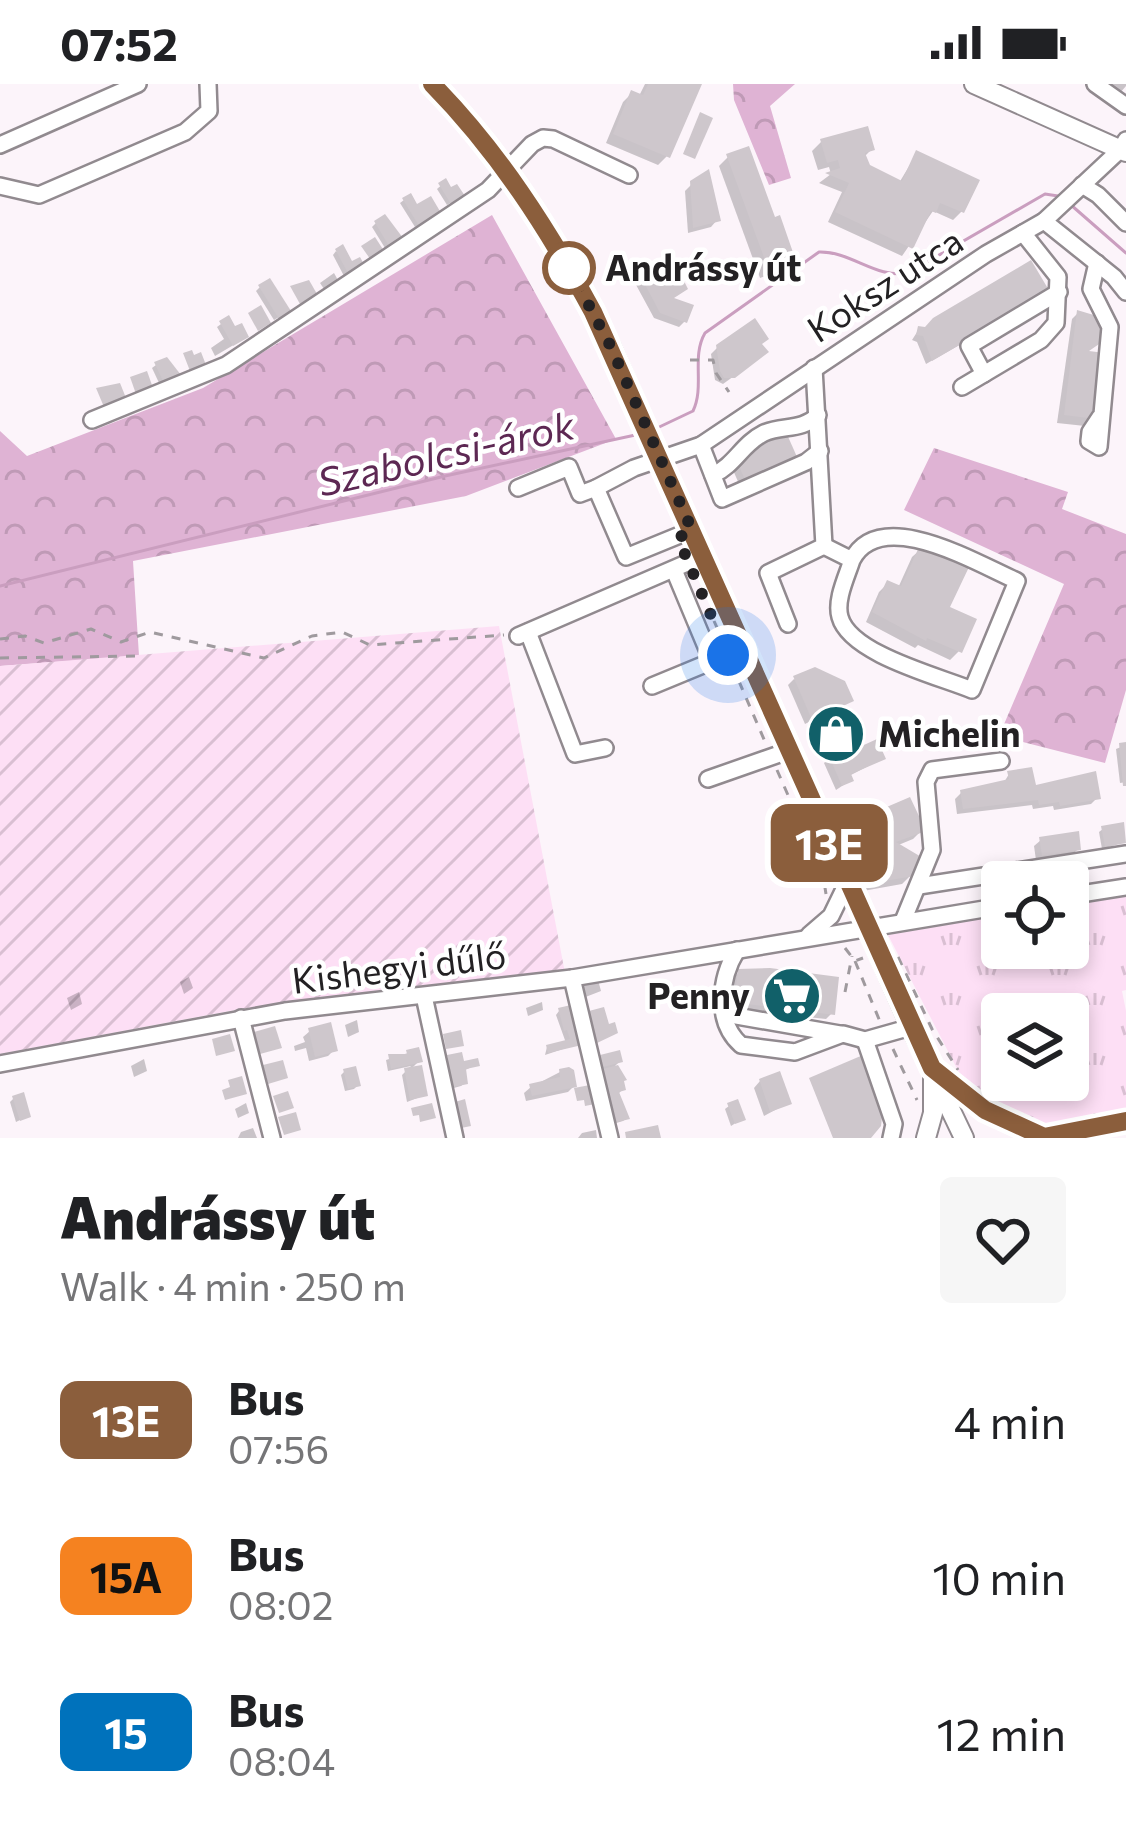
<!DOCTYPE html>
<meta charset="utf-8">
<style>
body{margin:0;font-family:Commissioner,sans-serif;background:#f6f6f6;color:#202124;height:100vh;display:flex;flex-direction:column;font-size:45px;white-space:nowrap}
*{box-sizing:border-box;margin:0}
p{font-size:39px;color:#757577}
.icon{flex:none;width:66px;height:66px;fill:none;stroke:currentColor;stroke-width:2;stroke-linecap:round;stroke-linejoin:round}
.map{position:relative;height:1054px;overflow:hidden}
.panel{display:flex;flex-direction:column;background:#fff;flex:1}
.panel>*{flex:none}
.badge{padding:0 24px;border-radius:18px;font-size:42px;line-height:78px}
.tools{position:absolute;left:981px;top:777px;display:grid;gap:24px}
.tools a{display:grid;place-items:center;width:108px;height:108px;border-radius:12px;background:#fff;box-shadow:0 6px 18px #0003;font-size:60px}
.you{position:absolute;width:60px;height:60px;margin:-30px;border:9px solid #fff;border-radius:50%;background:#1a73e8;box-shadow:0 0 0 18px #1a73e833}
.map>.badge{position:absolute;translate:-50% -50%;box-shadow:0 0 0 6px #fff}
.round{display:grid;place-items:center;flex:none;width:126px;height:126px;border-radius:12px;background:#f6f6f6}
.overview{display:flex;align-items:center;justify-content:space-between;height:204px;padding:0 60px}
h1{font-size:57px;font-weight:800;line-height:90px}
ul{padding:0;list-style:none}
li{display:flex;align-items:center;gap:36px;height:156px;padding:0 60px}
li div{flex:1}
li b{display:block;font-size:45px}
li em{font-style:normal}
li .badge{min-width:132px;font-weight:700;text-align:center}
.status{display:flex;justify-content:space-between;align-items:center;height:84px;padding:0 60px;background:#fff;direction:ltr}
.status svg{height:33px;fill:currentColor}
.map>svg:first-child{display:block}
.grass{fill:url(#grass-tufts);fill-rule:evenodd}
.forest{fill:url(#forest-crowns)}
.garden{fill:url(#garden-furrows)}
.shadow{fill:#0003}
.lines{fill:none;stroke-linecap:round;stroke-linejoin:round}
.stream{stroke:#ca9ebf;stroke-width:3}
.building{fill:#cec7cc}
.minor-casing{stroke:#918a8f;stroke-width:20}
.major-casing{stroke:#918a8f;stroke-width:22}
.path{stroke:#9f9a9e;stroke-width:3;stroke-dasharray:9 9;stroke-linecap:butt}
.minor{stroke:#fff;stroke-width:15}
.major{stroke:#fff;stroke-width:18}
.line-casing{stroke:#fff;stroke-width:27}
.line{stroke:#8b5e3c;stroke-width:18}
.walk{stroke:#232123;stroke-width:12;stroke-dasharray:0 21.6}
.stop-dot{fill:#fff;stroke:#8b5e3c;stroke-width:6}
.labels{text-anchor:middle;stroke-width:9;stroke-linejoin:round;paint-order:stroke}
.stop-label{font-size:36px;font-weight:bold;fill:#232123;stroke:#fff;text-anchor:start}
.street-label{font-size:36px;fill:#232123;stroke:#fff}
.poi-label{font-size:36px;font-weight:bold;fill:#232123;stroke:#fff;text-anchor:start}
.water-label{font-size:39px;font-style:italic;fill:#5d2853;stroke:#fff}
</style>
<div class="status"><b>07:52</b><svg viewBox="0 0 49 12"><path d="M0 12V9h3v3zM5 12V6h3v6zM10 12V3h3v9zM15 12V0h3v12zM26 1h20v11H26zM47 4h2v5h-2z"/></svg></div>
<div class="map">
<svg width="1126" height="1054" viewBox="0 0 1126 1054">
<defs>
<pattern id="grass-tufts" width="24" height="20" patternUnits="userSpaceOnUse" patternTransform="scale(3)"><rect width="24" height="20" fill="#fddff5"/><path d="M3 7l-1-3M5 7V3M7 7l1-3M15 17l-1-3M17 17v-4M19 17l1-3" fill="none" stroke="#d9bfd2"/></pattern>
<pattern id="forest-crowns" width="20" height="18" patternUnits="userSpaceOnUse" patternTransform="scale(3)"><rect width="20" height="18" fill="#dfb3d4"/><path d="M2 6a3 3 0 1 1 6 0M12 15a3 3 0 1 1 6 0" fill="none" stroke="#bf9ab6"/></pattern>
<pattern id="garden-furrows" width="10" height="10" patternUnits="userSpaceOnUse" patternTransform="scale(3)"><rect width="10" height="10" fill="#fddff5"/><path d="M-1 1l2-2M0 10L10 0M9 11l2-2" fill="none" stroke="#d9bfd2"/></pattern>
</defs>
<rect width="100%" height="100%" fill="#fcf4fa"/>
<path class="grass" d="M1126,809V906L1122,907L1126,927V1045L1044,1054L1037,1037L969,1008L888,851L1002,831V864H1068V819ZM1002,930H1068V996H1002Z"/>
<g class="forest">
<path d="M733,0H795L770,22L791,94L769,101L734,16Z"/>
<path d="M492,131L616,355L466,412L133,477L139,572L0,582V347L27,372L203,304Z"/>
<path d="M934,364L1068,408L1062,425L1126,450V606L1105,679L999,652L1064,500L904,426Z"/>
</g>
<path class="garden" d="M499,542L565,889L235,926L0,970V582Z"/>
<g class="shadow">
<path d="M645,0H698L667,72L658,81L606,59L623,18L632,9L639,12Z"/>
<path d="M1110,0H1126V2L1120,9Z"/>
<path d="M821,58L872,65L864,73L867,83L899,99L917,69L962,127L953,136L933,127L902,172L828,138L842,108L819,99L831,90L829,83L818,86L812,67Z"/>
<path d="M728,73L793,176L784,185L760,194L719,82Z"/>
<path d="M445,98L457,115L447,121L437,105Z"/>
<path d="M692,100L717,136L711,143L688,149L685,107Z"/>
<path d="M404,116L416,124L433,133L415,143L400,119Z"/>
<path d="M376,139L396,157L385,164L372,143Z"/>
<path d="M336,167L358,187L345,194L333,171Z"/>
<path d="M334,189L339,198L326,208L320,199Z"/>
<path d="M641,193L660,219L685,237L679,243L654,234L635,199Z"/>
<path d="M260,203L284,230L274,236L256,207Z"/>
<path d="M1037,217L926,280L917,258L912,256L919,245Z"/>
<path d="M1078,229L1094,333L1085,342L1057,339L1072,235Z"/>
<path d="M221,240L242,256L215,272L211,264L224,255L217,243Z"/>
<path d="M759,261V274L723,300L715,296L711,270L718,263Z"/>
<path d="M156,281L174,294L160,301L152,284Z"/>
<path d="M793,372L739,400L730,379Z"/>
<path d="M921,465L946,524L959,567L950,576L918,561L915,564L866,538L879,508L888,499L898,504L912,473Z"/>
<path d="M794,595L851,616L805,640L788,601Z"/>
<path d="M822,646L860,649L821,668L815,653Z"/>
<path d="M1126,661V698L1120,699L1116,665Z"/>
<path d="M830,673L840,675H882L849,692L851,696L836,706L824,679Z"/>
<path d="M1009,690L1033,705L1097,714L1091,720L1054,726L1053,722L1033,725L1032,721L957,730L955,715L961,709L1003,700Z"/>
<path d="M870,734L922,746L913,755L896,762L912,790L902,800L863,807L851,781L865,757L859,754L864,749L861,742Z"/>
<path d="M1103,745L1124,758L1102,765L1099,748Z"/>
<path d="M1041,756L1078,765L1072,771L1036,776L1034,762Z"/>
<path d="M739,888L832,929L826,935L742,926L744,910L731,908L733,894Z"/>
<path d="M189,893L193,904L184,910L180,898Z"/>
<path d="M598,896L601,907L583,914L581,902Z"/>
<path d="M79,908L82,920L71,926L67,914Z"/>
<path d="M542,918L543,926L528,932L526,924Z"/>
<path d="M559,927L578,960L545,971L547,963L566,959L556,931Z"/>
<path d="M357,936L359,948L348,953L345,941Z"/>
<path d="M310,947L334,966L328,972L309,977L306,964L295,967L294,962L305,958L303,953Z"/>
<path d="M408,969L419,977L410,986L425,1011L407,1018L402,991L411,982L388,987L386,976Z"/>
<path d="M448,974L476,981L463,987L465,999L461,1002L450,1005L445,978Z"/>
<path d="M602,974L620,977L615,982L623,1005L617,1011L627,1034L623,1037L613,1040L598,977Z"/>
<path d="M144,975L147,987L134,993L131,982Z"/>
<path d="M344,988L358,1001L354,1005L345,1007L341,991Z"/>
<path d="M560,988L574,1002L568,1008L526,1017L524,1009L531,1003Z"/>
<path d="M760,997L788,1019L764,1032L754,1004Z"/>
<path d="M14,1014L28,1032L16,1038L10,1018Z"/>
<path d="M246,1019L249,1029L238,1034L235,1025Z"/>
<path d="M729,1022L742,1035L731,1042L725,1025Z"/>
<path d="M253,1044L257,1054H238L241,1048Z"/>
<path d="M596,1046L597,1054H578L582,1049Z"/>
</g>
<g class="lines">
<g class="stream">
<path d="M1071,121L1126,169"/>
<path d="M655,345L693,327C705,302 691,273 705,249L819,168C851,167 876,195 908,189L1045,110L1058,112"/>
<path d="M0,502L445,392L640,350"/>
</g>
</g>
<g class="building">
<path d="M648,0H702L670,74L613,50L631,6L643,11Z"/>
<path d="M700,28L713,34L695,75L683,70Z"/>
<path d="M868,42L875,66L865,69L870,81L902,97L916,66L980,96L964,129L940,119L936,129L931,127L913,165L835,128L849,99L825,89L840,84L838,76L827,79L820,55Z"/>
<path d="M749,62L775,133L780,131L796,177L769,187L726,70Z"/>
<path d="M709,85L721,137L693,144L690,97Z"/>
<path d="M446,94L451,103L457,100L465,112L451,120L438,99Z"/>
<path d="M411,109L417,120L431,112L441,129L419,142L402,114Z"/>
<path d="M385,130L403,154L389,162L374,137Z"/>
<path d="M375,153L386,170L373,179L361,162Z"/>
<path d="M343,160L352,177L360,173L366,184L350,193L335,165Z"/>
<path d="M672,173L688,205L674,214L694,221L687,239L660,229L640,191Z"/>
<path d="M1031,176L1050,208L932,277L923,252L916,251L918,242L925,243L933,234Z"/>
<path d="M270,194L291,227L279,235L258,201Z"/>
<path d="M309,196L317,210L300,220L290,202Z"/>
<path d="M261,221L271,239L258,247L248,229Z"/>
<path d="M1077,226L1097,232L1104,244L1102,258L1089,267L1105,269L1096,335L1064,331Z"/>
<path d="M229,231L235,242L242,239L249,253L233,262L219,237Z"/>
<path d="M755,234L769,255L762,260L769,268L735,294H724L720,287L716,261Z"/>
<path d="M192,266L194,271L201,268L206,281L190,287L183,269Z"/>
<path d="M167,273L181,291L164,299L154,278Z"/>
<path d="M147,287L153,304L136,310L130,293Z"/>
<path d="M120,299L126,314L104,323L96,304Z"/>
<path d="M786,348L797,373L745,396L734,370Z"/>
<path d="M920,461L969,483L950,523L977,535L962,569L927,554L926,557L872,528L887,496L901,502Z"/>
<path d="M815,583L845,597L854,617L812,636L793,592Z"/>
<path d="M856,630L864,650L827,664L820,644Z"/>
<path d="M877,655L886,675L851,690L854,697L842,702L828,670L839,665L842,671Z"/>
<path d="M1126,658V702H1123L1119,659Z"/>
<path d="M1032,683L1036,701L1096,687L1101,715L1060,722L1059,718L1039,721L1038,716L963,725L960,706L1009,695L1007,687Z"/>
<path d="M910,713L926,747L896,758L923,774L914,792L872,799L858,771L871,747L865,744L872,741L868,731Z"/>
<path d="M1124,738L1126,759L1105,763L1101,742Z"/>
<path d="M1079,747L1081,766L1042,772L1039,753Z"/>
<path d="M770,884L839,893L835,931L747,920L749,904L736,903L738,885Z"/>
<path d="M571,921L582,961L548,969L546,961L570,955L567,946L564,947L558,924Z"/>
<path d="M604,923L609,940L615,938L618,949L597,959L589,927Z"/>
<path d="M331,938L338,967L315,973L308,944Z"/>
<path d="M275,942L282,964L260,970L254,948Z"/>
<path d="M461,946L464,962L446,965L443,950Z"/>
<path d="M230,950L235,967L216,972L212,955Z"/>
<path d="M419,963L423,978L391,985L388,970H407L406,966Z"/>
<path d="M620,966L623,978L603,983L600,971Z"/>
<path d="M462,968L464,977L478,974L480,982L466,985L468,1000L453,1003L447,971Z"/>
<path d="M863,971L883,1025L881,1042L871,1054H833L809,994Z"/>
<path d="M283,976L288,994L268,1000L263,981Z"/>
<path d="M422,981L428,1012L410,1016L404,984Z"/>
<path d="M618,981L627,996L624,997L626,1006L619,1008L630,1035L617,1038L603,985Z"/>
<path d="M356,982L361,1002L348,1005L343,985Z"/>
<path d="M569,983L574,986L577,1003L532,1012L529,1000L560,993L559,985Z"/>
<path d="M780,987L792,1020L770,1028L759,995Z"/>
<path d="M242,992L247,1010L225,1016L222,1006L230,1003L228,996Z"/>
<path d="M590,1001L595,1020L585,1022L584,1016L577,1017L574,1004Z"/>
<path d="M288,1007L294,1024L279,1029L273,1012Z"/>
<path d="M24,1008L31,1033L20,1037L12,1012Z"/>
<path d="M465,1015L471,1042L461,1044L455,1018Z"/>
<path d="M738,1015L746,1036L735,1040L727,1019Z"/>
<path d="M432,1019L436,1034L420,1038L419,1031L413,1032L411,1024Z"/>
<path d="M296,1028L301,1046L284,1051L278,1033Z"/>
<path d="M658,1041L661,1054H626L625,1048Z"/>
</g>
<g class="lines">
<defs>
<g id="minor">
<path d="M1095,0L1126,22"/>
<path d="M0,61L138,0"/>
<path d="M1082,101L1098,111L1126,139"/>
<path d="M0,102L39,111L185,48L209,27L208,0"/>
<path d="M1044,137L1114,193L1126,208"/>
<path d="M1097,179L1091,205L1110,243L1099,363L1089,357L1090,348L1100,333"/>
<path d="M984,290L969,262L1059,208"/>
<path d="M962,303L1041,256L1056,239L1058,193L1023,149"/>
<path d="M92,336L226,281L488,106L532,60L543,54L553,55L629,91"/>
<path d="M701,361L722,415L806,378L820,367"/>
<path d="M713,391C735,381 742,360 764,349C783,341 802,347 818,331"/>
<path d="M518,404L569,383L580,410L596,404"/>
<path d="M692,446L626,473L596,404L634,384L701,361L986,170L1044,137L1121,65L1126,56"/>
<path d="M824,462L852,476C847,492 835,516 840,533C850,570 938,592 972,606L1017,497C976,479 880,421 852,476"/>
<path d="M674,486L712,577"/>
<path d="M788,540L768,489L824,462L814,284"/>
<path d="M528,548L575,670L605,664"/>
<path d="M518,552L703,472"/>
<path d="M652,602L744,564"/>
<path d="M708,695L788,667"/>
<path d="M919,802L1126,770"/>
<path d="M1068,812L1126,803"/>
<path d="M903,837L932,766L926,698L932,686L1001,677"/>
<path d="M809,851L831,832L847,799"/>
<path d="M737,866C720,894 714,937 741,961L795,968L843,950L865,956L911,943"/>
<path d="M572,894L610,1054"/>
<path d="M424,912L455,1054"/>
<path d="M725,930L840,950"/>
<path d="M241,934L272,1054"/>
<path d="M865,956L894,1040L891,1054"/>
<path d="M0,980L285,927L572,894L1002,822"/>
</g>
<g id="major">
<path d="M432,0C508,76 562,167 611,263L911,943L964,1054"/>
<path d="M974,0L1126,68"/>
<path d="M941,992L985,1026L1044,1053"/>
<path d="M926,1054L933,1029V995"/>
<path d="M1039,1054L1126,1037"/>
</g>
</defs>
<use href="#minor" class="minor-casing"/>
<use href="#major" class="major-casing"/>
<g class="path">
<path d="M690,276H713L716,289L729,308"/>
<path d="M714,537L722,555"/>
<path d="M0,555L25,552L44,559L91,545L121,558L150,548L264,574L312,552L342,548L370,561L504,551"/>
<path d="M0,574L139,572"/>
<path d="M732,581L766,660"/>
<path d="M777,686L823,791L826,810"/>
<path d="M845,864L855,877L863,874"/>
<path d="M898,873L932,945L958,986"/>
<path d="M855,877L881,940"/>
<path d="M845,908L852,872"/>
<path d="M893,965L917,1016"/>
</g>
<use href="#minor" class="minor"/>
<use href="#major" class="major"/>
</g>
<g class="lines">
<defs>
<path id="line" d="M432,0C498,67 548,145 593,228L932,984L985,1026L1044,1053L1126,1037"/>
</defs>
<use href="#line" class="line-casing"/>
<use href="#line" class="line"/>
<path class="walk" d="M569,184L564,174L611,263L692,446L678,454L728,571"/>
</g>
<defs>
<symbol id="shop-disc" viewBox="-11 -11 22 22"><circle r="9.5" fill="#116069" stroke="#fff"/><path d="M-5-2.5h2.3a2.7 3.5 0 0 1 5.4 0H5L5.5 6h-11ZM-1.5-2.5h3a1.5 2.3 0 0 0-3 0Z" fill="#fff"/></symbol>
<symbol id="supermarket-disc" viewBox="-11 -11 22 22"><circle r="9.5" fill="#116069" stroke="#fff"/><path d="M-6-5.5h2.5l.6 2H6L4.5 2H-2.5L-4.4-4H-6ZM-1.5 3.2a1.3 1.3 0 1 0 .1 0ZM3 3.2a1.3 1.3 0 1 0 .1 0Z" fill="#fff"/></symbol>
</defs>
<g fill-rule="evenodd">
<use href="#shop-disc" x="803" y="617" width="66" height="66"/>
<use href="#supermarket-disc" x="759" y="879" width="66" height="66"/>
</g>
<circle class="stop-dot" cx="569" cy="184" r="24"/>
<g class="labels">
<g class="stop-label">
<text x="605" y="197">Andrássy út</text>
</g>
<g class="street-label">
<text transform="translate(885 201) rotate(-33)" y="13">Koksz utca</text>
<text transform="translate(399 884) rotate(-7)" y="13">Kishegyi dűlő</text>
</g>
<g class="poi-label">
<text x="878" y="663">Michelin</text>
<text x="750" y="925" text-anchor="end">Penny</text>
</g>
<g class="water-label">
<text transform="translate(446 370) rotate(-13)" y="14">Szabolcsi-árok</text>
</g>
</g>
</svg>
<div class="tools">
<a><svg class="icon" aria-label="locate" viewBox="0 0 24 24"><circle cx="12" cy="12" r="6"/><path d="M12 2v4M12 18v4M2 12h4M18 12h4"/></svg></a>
<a><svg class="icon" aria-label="layers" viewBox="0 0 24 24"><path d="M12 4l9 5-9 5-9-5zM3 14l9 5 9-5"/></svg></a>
</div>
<div class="you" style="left:728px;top:571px"></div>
<b class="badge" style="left:829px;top:759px;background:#8b5e3c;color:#fff">13E</b>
</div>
<section class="panel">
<div class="overview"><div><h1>Andrássy út</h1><p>Walk · 4 min · 250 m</p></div><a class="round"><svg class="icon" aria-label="heart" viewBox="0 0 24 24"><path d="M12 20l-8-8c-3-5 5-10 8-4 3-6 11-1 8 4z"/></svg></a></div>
<ul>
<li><span class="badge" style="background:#8b5e3c;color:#fff">13E</span><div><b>Bus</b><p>07:56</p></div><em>4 min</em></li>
<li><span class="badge" style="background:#f58220;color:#111">15A</span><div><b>Bus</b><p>08:02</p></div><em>10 min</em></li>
<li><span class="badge" style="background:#0072bc;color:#fff">15</span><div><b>Bus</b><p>08:04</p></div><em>12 min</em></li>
</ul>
</section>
